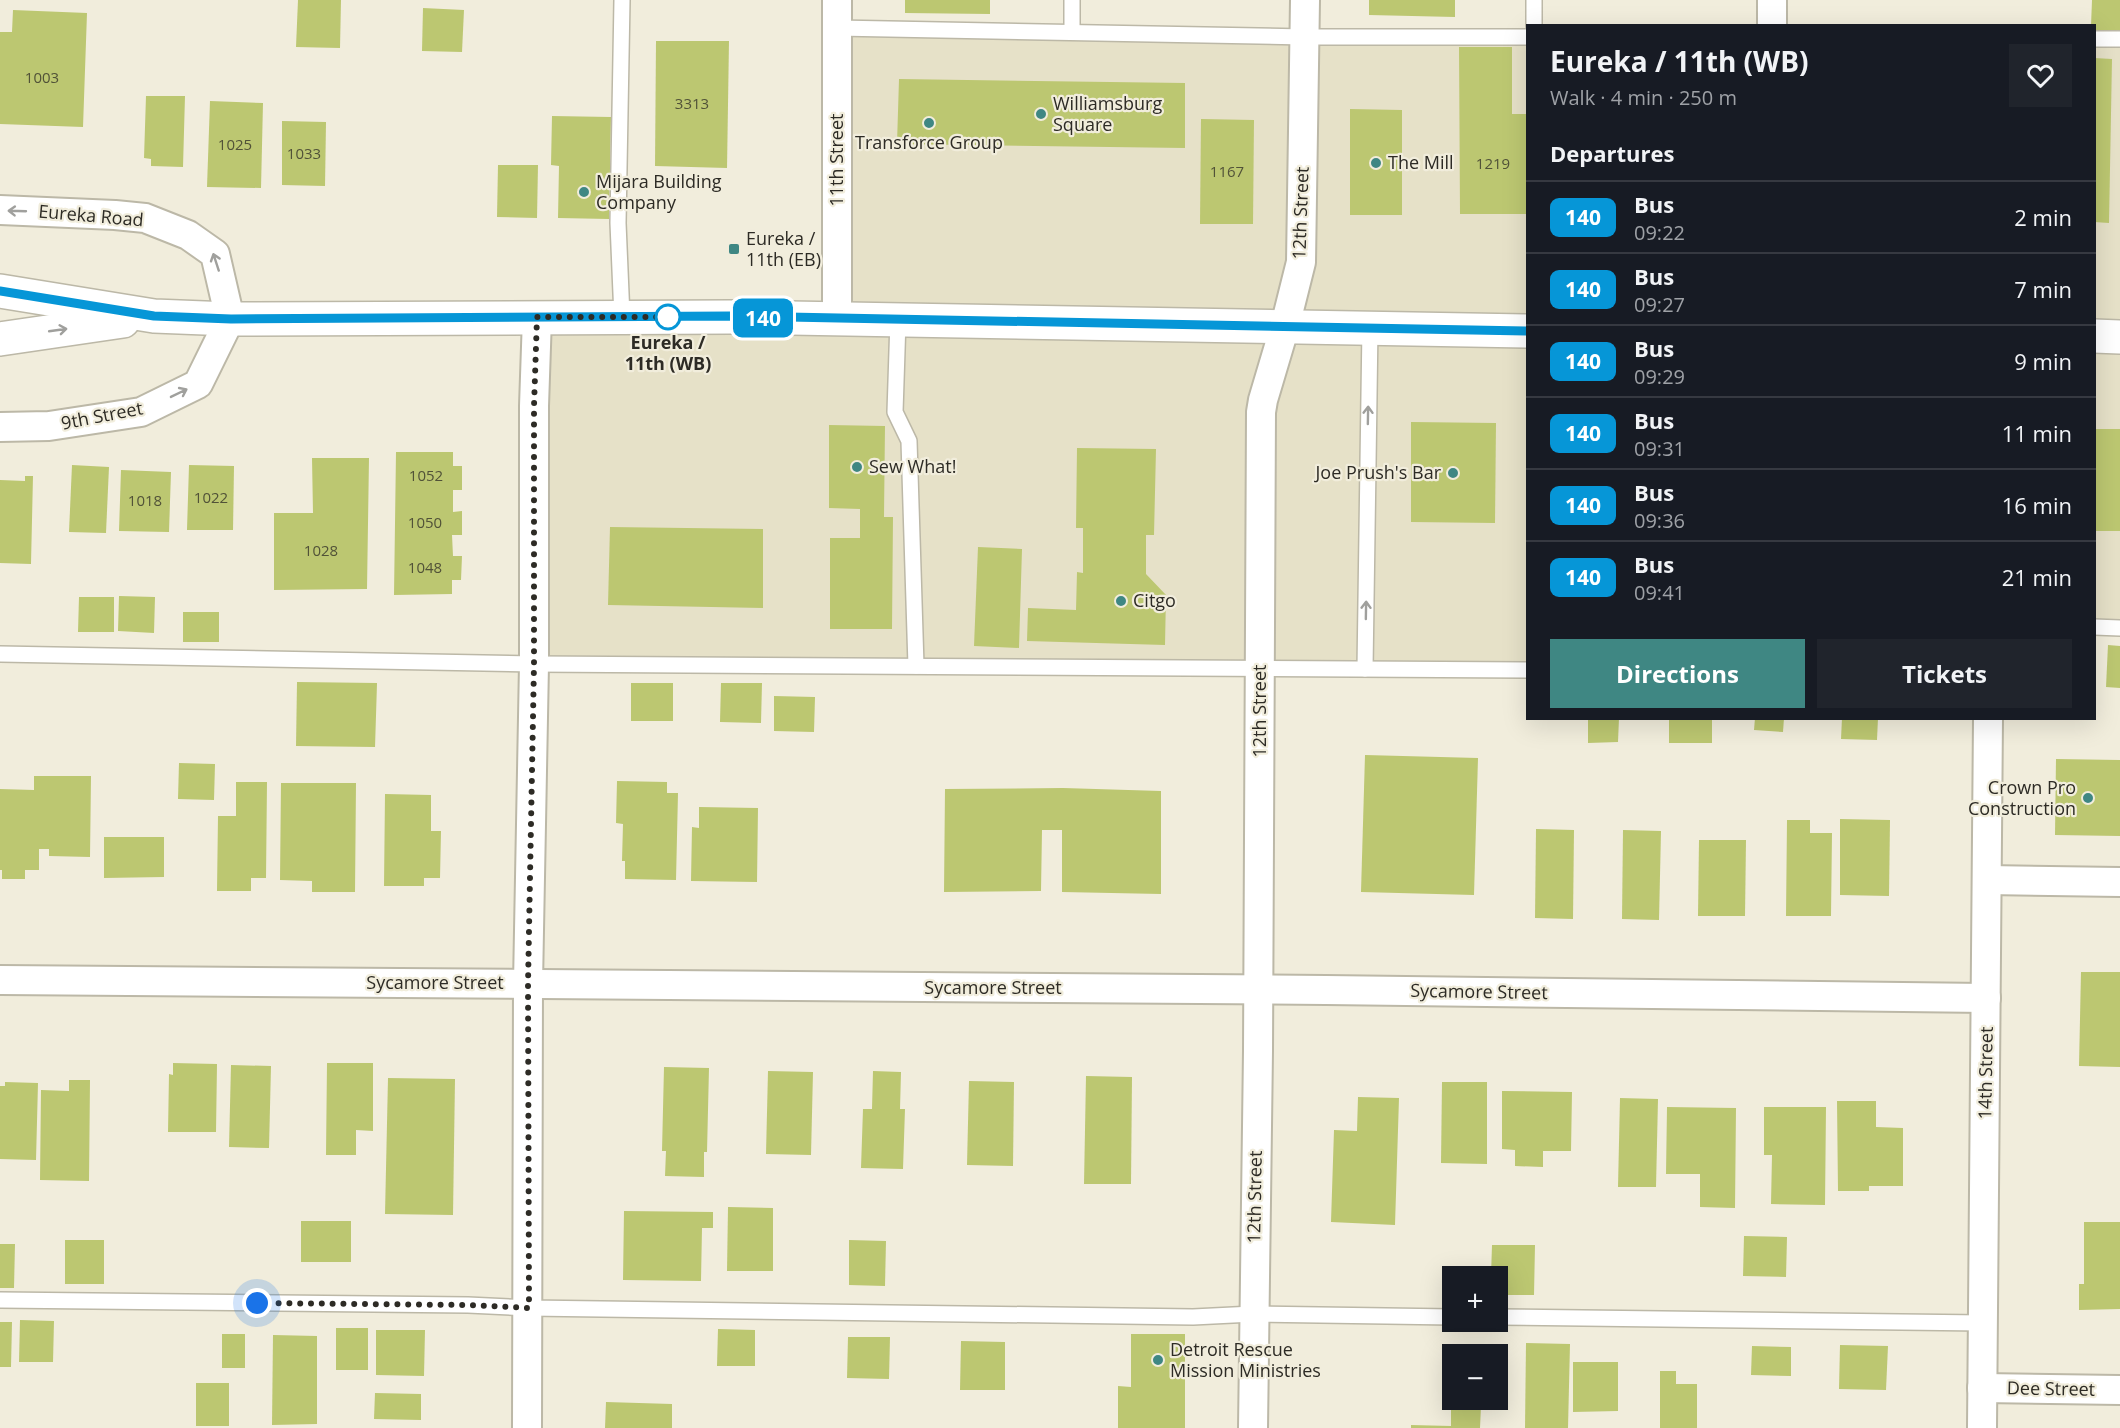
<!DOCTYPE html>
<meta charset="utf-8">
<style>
body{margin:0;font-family:"Open Sans",sans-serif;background:#20242c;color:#f1f3f6;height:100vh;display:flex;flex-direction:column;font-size:22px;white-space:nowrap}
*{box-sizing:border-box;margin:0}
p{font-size:20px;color:#9ea1a6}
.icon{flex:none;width:33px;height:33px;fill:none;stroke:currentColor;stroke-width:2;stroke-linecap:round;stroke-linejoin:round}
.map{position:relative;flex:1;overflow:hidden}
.details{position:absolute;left:1526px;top:24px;width:570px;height:696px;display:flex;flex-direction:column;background:#171b24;border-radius:0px;box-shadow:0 6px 24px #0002}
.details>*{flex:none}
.badge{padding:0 12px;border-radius:9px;font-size:21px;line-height:39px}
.fabs{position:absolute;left:1442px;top:1266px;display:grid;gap:12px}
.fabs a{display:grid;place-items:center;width:66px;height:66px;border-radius:0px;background:#171b24;box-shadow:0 6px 24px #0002;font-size:30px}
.you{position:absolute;width:30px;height:30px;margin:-15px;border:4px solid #fff;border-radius:50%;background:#1a73e8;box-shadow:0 0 0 9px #1a73e833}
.map>.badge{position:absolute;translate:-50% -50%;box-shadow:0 0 0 3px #fff}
h2{padding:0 24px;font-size:22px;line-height:54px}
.round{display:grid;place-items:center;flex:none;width:63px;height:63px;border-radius:0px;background:#20242c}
.summary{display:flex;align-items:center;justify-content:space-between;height:102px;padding:0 24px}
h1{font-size:28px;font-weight:700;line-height:45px}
.button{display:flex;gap:12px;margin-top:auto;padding:12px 24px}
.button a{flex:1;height:69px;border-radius:0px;background:#3f8783;color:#fff;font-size:24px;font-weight:700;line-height:69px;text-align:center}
.button a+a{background:#20242c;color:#f1f3f6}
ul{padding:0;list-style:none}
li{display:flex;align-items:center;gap:18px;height:72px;padding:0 24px;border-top:2px solid #363941}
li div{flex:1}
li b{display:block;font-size:22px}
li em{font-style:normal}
li .badge{min-width:66px;font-weight:700;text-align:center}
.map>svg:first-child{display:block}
.built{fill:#e6e1c8}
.building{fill:#bcc771}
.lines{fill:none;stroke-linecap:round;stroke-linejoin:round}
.service-casing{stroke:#bcb8a7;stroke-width:18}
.minor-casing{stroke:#bcb8a7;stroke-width:32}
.secondary-casing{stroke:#bcb8a7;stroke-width:36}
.service{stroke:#fff;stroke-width:15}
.minor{stroke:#fff;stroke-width:28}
.secondary{stroke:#fff;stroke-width:33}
.oneway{stroke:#a0a09d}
.line-casing{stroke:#fff;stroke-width:14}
.line{stroke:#0696d7;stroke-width:9}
.walk{stroke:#2d2b25;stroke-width:6;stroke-dasharray:0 10.8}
.poi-dot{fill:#3f8783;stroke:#f1eddc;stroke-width:2}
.stop-dot{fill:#fff;stroke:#0696d7;stroke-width:3}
.labels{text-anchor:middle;stroke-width:4.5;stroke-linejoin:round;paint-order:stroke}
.number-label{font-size:15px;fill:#515238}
.poi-label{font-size:18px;fill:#2d2b25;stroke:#f1eddc;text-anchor:start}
.street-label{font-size:18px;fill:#2d2b25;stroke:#f1eddc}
.stop-label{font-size:18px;font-weight:bold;fill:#2d2b25;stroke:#f1eddc}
</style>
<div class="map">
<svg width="2120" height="1428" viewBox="0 0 2120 1428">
<rect width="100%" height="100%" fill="#f1eddc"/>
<g class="built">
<path d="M837,28L1527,37V670L534,664L537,317L836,319Z"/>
<path d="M2094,39H2120V628L2094,627Z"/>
</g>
<g class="building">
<path d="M298,0H341L340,48L296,47Z"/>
<path d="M905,0H990V14L905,13Z"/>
<path d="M1369,0H1455V17L1369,15Z"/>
<path d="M2092,0H2120V31L2094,30V26H2091Z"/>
<path d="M423,8L464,10L462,52L422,51Z"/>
<path d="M13,10L87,13L83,127L0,124V32H12Z"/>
<path d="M656,41H729L727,168L655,166Z"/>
<path d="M1459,47H1512V114H1527V214H1460Z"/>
<path d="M2094,58L2112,59L2109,223L2094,222Z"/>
<path d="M899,79L1185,83V148L897,144Z"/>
<path d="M146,96H185L183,167L151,166V159L144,158Z"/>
<path d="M210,101L263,103L261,188L207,187Z"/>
<path d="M1350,109L1402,110V215H1350Z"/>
<path d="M552,116L611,117L609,219L558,218L559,166L551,165Z"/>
<path d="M1201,119L1254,120L1253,224H1200Z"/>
<path d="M282,121L326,122L325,186L282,185Z"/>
<path d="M498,165H538L537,218L497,217Z"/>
<path d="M1411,422L1496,423L1495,523L1411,522Z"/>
<path d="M829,425L885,426L884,517H893L892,629H830V538H860V509L829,508Z"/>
<rect x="2094" y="429" width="26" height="102"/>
<path d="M1077,448L1156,449L1154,535H1146V574L1166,595L1165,645L1027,641L1028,608L1076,610L1077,572L1083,573V528H1076Z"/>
<path d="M396,452H453V466H462V490H453V512L462,511V535H452L453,556H462L461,580H452V594L394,595Z"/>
<path d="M312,458H369L367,589L274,590V513H313Z"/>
<path d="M72,465L109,467L106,533L69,532Z"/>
<path d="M189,465L234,466L233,530H187Z"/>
<path d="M121,470L171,472L169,532L119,531Z"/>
<path d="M25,476H33L31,564L0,563V480L25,481Z"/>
<path d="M610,527L763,529V608L608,605Z"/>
<path d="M978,547L1022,549L1019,648L974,646Z"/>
<path d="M119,596L155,597L154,633L118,631Z"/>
<path d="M79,597H114V632H78Z"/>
<rect x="183" y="612" width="36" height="30"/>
<path d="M2108,645L2120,646V688L2106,687Z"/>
<path d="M297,682L377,683L375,747L296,746Z"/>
<rect x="631" y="683" width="42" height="38"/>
<path d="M721,683H762L761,723L720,722Z"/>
<path d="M774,696L815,697L814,732L774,731Z"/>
<path d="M1588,718H1619L1618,742L1588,743Z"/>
<rect x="1669" y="718" width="43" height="25"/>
<path d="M1755,718H1784L1783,732L1754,730Z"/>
<path d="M1842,718H1878L1877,740L1841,739Z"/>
<path d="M1365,755L1478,758L1474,895L1361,892Z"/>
<path d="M2056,759L2120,760V836L2055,835Z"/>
<path d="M179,763L215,764L214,800L178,799Z"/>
<path d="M34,776H91L90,857L49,856V849H39V870H25V879H2V870H0V789L34,790Z"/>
<path d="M617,781L667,782V793H678L676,880L625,879V861H622L623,824L616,823Z"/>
<path d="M236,782H267L266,878H251V891H217L218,816H236Z"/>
<path d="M281,783H356L355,892H312V881L280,880Z"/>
<path d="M1063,788L1161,791V894L1062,892V830H1042L1041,891L944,892L945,789Z"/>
<path d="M385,794L431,795V831H441L440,878H424V886H384Z"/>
<path d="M699,807L758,808L757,882L691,881L692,827L699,828Z"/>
<path d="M1840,819L1890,820L1889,896L1840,895Z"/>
<path d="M1787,820H1810V833H1832L1831,916H1786Z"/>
<path d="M1536,829L1574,830L1573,919L1535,918Z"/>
<path d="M1623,830L1661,831L1659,920L1622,919Z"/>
<path d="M104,837H164V877L104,878Z"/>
<path d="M1699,840H1746L1745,916H1698Z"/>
<path d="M2081,972H2120V1067L2079,1066Z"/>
<path d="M173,1063L217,1064L216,1132H168L169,1074L173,1075Z"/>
<path d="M327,1063H373V1131L356,1130V1155H326Z"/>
<path d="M231,1065L271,1066L269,1148L229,1147Z"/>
<path d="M664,1067L709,1068L707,1152H704V1177L665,1176L666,1151H662Z"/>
<path d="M768,1071L813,1072L811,1155L766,1154Z"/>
<path d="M873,1071L901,1072L900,1109H905L903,1169L861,1168L863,1109H872Z"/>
<path d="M1086,1076L1132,1077L1131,1184H1084Z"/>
<path d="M388,1078L455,1079L453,1215L385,1214Z"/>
<path d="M69,1080H90L89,1181L40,1180L41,1090L69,1091Z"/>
<path d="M969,1081L1014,1082L1013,1166L967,1165Z"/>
<path d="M5,1082L38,1083L36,1160L0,1159V1086H5Z"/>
<path d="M1442,1082H1487V1164L1441,1163Z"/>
<path d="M1502,1091L1572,1092L1571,1151H1543V1167L1515,1166V1150L1502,1149Z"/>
<path d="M1358,1097L1399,1098L1395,1225L1331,1222L1334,1130L1357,1131Z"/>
<path d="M1620,1098L1658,1099L1656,1187H1618Z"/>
<path d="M1837,1101H1876V1127L1903,1128V1186H1869V1191H1838Z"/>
<path d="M1667,1107L1736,1108L1735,1208L1700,1207V1174H1666Z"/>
<path d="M1764,1107H1826L1825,1205L1771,1204L1772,1155H1764Z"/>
<path d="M728,1207L773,1208V1271H727Z"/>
<path d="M624,1211L713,1212V1228H702L701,1281L623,1280Z"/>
<rect x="301" y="1221" width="50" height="41"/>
<path d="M2084,1222H2120V1309L2079,1310V1284H2084Z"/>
<path d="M1744,1236L1787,1237L1786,1277L1743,1276Z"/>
<rect x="65" y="1240" width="39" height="44"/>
<path d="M849,1240L886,1241L885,1286L849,1285Z"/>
<path d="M0,1244H15L14,1288H0Z"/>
<path d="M1492,1245H1535L1534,1295H1497V1276H1491Z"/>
<path d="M20,1320L54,1321L53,1362H19Z"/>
<path d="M0,1322H12L11,1367H0Z"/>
<rect x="336" y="1328" width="32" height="42"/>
<path d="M718,1329L755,1330V1366H717Z"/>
<path d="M376,1330H425L424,1376L376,1375Z"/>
<rect x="222" y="1334" width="23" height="34"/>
<path d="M1131,1334H1185V1428H1118V1386L1131,1387Z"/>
<path d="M273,1335L317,1336V1424L272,1425Z"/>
<path d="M848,1337H890L889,1379L847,1378Z"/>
<path d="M961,1341L1005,1342V1390H960Z"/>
<path d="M1526,1343L1570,1344L1568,1428H1525Z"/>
<path d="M1840,1345L1888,1346L1886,1390L1839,1389Z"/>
<path d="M1752,1346L1791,1347V1376L1751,1375Z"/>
<path d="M1573,1362H1618V1411L1573,1412Z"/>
<path d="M1660,1371H1676V1384H1697V1428H1660Z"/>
<rect x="196" y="1383" width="33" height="43"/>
<path d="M375,1393L421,1394V1420L374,1419Z"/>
<path d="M606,1402L672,1404V1428H605Z"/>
<path d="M1451,1406H1481L1480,1428H1411V1425L1451,1426Z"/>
</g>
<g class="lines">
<defs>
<g id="service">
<path d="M622,0L618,223L622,317"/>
<path d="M1534,26V0"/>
<path d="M837,28L1305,37H1527"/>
<path d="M1072,32V0"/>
<path d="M2094,39H2120"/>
<path d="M898,320L895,412L909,441L916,666"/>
<path d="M2094,627L2120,628"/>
<path d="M0,654L534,664L1527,670"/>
<path d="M1365,669L1370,327"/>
<path d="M0,1300L468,1305L529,1308L1193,1317L1253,1314L1452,1317"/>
<path d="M1497,1317L1983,1323"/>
</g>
<g id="minor">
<path d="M1772,26V0"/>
<path d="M0,210L115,215L145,218L188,235L215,254L230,319L198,384L141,412L49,426L0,427"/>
<path d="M837,320V0"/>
<path d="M1987,880L2120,882"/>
<path d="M0,980L1326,990L1986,998"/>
<path d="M1982,1388L2120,1390"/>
<path d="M527,1428L528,984L534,664V406L537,317"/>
<path d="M1253,1428L1258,1051L1261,412L1263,400L1285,326L1301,262L1305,0"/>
<path d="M1982,1428L1988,718"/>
</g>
<g id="secondary">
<path d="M0,291L154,316L230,319L731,317L1527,331"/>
<path d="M2094,336L2120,337"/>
<path d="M0,339L123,321"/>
</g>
</defs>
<use href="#service" class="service-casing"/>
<use href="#minor" class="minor-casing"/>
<use href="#secondary" class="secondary-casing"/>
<use href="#service" class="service"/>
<use href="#minor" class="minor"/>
<use href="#secondary" class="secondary"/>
</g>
<defs><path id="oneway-shaft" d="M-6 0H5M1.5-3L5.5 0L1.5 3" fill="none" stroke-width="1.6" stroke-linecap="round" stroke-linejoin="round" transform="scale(1.5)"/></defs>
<g class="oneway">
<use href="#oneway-shaft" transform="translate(17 211) rotate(-178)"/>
<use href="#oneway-shaft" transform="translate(216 262) rotate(-108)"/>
<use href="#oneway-shaft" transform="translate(58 330) rotate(-8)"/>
<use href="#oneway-shaft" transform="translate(179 393) rotate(-26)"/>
<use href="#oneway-shaft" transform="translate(1368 415) rotate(-89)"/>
<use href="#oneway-shaft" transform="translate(1366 610) rotate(-89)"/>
</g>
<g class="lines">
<defs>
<path id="line" d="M0,291L154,316L231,319L731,316L1527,331"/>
</defs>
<use href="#line" class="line-casing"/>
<use href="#line" class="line"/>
<path class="walk" d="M257,1303L468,1305L529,1308L528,984L534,664V406L537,317H668"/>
</g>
<g class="poi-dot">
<circle cx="1041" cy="114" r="6"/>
<circle cx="929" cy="123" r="6"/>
<circle cx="1376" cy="163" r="6"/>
<circle cx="584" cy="192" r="6"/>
<rect x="728" y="243" width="12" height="12" rx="3"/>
<circle cx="857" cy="467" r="6"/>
<circle cx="1453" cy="473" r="6"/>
<circle cx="1121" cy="601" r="6"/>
<circle cx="2088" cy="798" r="6"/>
<circle cx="1158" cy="1360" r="6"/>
</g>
<circle class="stop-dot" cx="668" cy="317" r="12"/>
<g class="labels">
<g class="number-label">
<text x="42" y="83">1003</text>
<text x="692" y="109">3313</text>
<text x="235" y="150">1025</text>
<text x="304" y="159">1033</text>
<text x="1493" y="169">1219</text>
<text x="1227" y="177">1167</text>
<text x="426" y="481">1052</text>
<text x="211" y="503">1022</text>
<text x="145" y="506">1018</text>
<text x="425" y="528">1050</text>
<text x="321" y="556">1028</text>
<text x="425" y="573">1048</text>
</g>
<g class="poi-label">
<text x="1053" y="110">Williamsburg<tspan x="1053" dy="21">Square</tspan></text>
<text x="929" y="149" text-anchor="middle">Transforce Group</text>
<text x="1388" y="169">The Mill</text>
<text x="596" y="188">Mijara Building<tspan x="596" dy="21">Company</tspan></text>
<text x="746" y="245">Eureka /<tspan x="746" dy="21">11th (EB)</tspan></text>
<text x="869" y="473">Sew What!</text>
<text x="1441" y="479" text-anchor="end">Joe Prush's Bar</text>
<text x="1133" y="607">Citgo</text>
<text x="2076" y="794" text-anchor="end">Crown Pro<tspan x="2076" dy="21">Construction</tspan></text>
<text x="1170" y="1356">Detroit Rescue<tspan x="1170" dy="21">Mission Ministries</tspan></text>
</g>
<g class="street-label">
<text transform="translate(837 160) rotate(-90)" y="6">11th Street</text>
<text transform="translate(1301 213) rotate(-88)" y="6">12th Street</text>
<text transform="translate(91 216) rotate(5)" y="6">Eureka Road</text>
<text transform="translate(102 416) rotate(-11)" y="6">9th Street</text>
<text transform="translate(1260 711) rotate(-90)" y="6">12th Street</text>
<text x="435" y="989">Sycamore Street</text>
<text x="993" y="994">Sycamore Street</text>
<text transform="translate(1479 992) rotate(1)" y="6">Sycamore Street</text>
<text transform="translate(1986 1073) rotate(-89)" y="6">14th Street</text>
<text transform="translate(1255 1197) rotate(-89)" y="6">12th Street</text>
<text transform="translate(2051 1389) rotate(1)" y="6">Dee Street</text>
</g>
<g class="stop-label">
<text x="668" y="349">Eureka /<tspan x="668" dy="21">11th (WB)</tspan></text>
</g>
</g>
</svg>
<div class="fabs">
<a>+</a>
<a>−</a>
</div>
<div class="you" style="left:257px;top:1303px"></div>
<b class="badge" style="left:763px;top:318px;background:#0696d7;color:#fff">140</b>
<section class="details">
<div class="summary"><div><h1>Eureka / 11th (WB)</h1><p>Walk · 4 min · 250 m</p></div><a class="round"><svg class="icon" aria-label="heart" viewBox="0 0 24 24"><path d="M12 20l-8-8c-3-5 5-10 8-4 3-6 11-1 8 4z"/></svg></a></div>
<h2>Departures</h2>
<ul>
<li><span class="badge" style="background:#0696d7;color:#fff">140</span><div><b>Bus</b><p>09:22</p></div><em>2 min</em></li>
<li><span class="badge" style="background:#0696d7;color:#fff">140</span><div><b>Bus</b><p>09:27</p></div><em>7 min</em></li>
<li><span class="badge" style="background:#0696d7;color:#fff">140</span><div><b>Bus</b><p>09:29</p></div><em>9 min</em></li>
<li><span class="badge" style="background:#0696d7;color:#fff">140</span><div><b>Bus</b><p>09:31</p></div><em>11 min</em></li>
<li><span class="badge" style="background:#0696d7;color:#fff">140</span><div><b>Bus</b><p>09:36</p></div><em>16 min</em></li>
<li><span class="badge" style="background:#0696d7;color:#fff">140</span><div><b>Bus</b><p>09:41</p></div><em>21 min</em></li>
</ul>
<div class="button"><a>Directions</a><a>Tickets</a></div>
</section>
</div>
